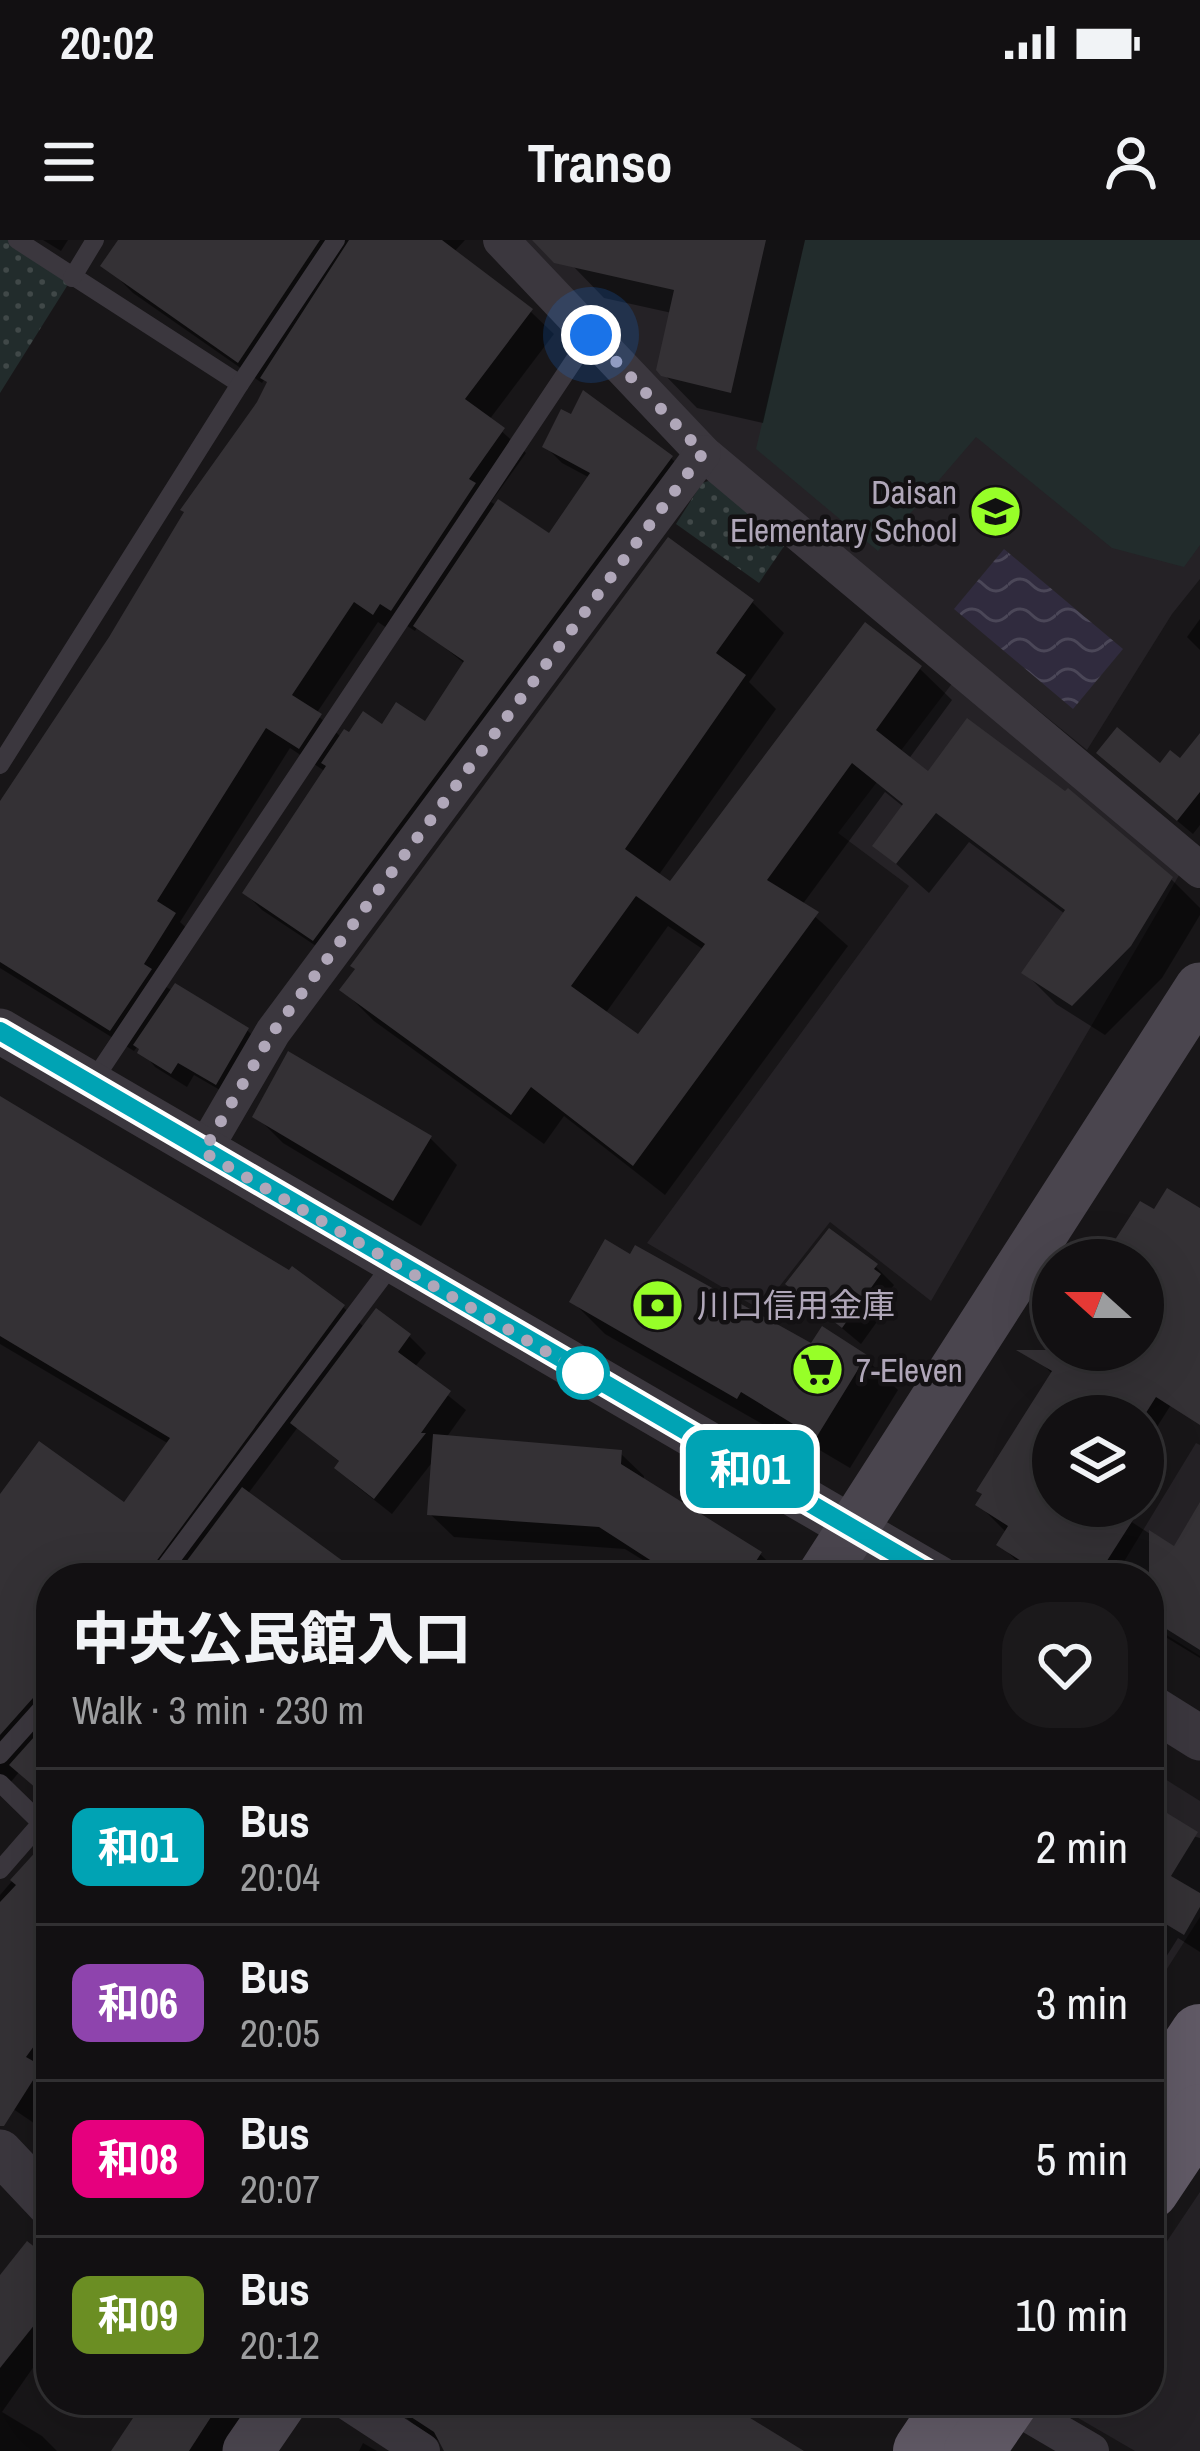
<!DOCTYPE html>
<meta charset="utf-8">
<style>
body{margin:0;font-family:"Archivo Narrow","Noto Sans JP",sans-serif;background:#1b191b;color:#f1f3f6;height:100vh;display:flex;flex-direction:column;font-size:45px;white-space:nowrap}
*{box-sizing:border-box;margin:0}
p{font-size:39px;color:#9c9d9f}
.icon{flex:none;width:66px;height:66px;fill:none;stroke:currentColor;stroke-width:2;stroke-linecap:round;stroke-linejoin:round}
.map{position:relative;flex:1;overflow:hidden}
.details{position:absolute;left:36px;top:1323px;width:1128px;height:852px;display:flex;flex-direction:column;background:#121012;border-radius:48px;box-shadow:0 12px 48px #0002,0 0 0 3px #313032}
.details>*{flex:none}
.badge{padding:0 24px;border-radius:18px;font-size:42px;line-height:78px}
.needle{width:78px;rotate:291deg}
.tools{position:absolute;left:1032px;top:999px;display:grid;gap:24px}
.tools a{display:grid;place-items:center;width:132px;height:132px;border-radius:50%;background:#121012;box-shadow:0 12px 48px #0002,0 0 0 3px #313032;font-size:60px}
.you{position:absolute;width:60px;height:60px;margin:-30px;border:9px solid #fff;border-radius:50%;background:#1a73e8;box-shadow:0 0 0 18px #1a73e833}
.map>.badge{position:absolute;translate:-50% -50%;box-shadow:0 0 0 6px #fff}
.round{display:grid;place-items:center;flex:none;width:126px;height:126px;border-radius:48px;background:#1b191b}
.headline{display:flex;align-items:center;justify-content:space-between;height:204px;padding:0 36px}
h1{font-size:57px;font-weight:800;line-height:90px}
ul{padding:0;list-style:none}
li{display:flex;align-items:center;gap:36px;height:156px;padding:0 36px;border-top:3px solid #313032}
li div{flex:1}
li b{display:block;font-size:45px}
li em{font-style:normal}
li .badge{min-width:132px;font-weight:700;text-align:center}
.status{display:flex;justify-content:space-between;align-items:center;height:84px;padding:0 60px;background:#121012;direction:ltr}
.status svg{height:33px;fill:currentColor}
header{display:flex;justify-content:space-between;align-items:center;height:156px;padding:0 36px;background:#121012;font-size:54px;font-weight:800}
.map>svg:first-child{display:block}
.built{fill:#252226}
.park{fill:url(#park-dots)}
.garden{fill:#222c2c}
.water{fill:url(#water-waves)}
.shadow{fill:#0007;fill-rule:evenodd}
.building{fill:#343135;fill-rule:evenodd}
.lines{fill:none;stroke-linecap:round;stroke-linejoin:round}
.service{stroke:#3b373e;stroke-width:18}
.minor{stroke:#3b373e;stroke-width:36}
.tertiary{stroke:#3b373e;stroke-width:45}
.secondary{stroke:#4a454e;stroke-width:51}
.trunk{stroke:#615a66;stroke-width:60}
.line-casing{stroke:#fff;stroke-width:27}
.line{stroke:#00a3b4;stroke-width:18}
.walk{stroke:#b0a7b9;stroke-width:12;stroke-dasharray:0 21.6}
.stop-dot{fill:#fff;stroke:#00a3b4;stroke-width:6}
.labels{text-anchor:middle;stroke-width:9;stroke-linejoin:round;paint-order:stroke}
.poi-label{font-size:33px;fill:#b0a7b9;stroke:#131113;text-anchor:start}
</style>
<div class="status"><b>20:02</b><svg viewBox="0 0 49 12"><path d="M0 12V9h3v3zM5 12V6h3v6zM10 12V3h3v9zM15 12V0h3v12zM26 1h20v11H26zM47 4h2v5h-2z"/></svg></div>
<header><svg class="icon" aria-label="menu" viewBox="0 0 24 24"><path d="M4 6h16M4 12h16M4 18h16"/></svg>Transo<svg class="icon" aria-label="person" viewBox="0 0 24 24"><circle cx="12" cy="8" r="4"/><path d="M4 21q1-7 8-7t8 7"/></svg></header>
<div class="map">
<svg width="1200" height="2211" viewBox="0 0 1200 2211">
<defs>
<pattern id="park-dots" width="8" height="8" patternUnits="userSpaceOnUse" patternTransform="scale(3)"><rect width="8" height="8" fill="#222c2c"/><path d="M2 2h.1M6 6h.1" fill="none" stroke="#404848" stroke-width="1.8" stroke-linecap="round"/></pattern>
<pattern id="water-waves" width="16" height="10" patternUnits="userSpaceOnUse" patternTransform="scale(3)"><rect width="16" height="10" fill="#302b3e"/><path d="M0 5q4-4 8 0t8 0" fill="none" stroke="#4b4758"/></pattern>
</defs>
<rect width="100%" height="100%" fill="#181618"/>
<g class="built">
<path d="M518,0H1200V339L1172,374L1087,510L709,203Z"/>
<path d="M957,437L1185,625L931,1061L830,982L761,1070L647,1003L909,646L838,593Z"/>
<path d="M1196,1203L1200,1205V1416L1149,1384V1338H1114Z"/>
<path d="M1149,1529L1200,1561V1677L1149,1757Z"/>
<path d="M1200,1952V2211H1135L1073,2175L1070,2160H1149V2028Z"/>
</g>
<g class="park">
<path d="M0,0H17L72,38L0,153Z"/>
<path d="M715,239L791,296L759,343L676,284L702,243Z"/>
</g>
<path class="garden" d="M805,0H1200V305L1184,327L1112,308L976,197L878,311L756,209Z"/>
<path class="water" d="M1004,309L1123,409L1073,469L954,369Z"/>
<g class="shadow">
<path d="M43,0H68L61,11Z"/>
<path d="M122,0H465L453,13L531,72L554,94L489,180L526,213L491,262L550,298L590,238L562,223L545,206L671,218L688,235L331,716L262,670L245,653L326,532L290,508L180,682L197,698L166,747L247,790L262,805L232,857L194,835L187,847L155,827L138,806L134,811L0,728V569L270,143L265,138L262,143L133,53L109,29ZM378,382L397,395L404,384L415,391L418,386L465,424L425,485L383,488L342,498L316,474Z"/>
<path d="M578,0H805L763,183L697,168L659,129L672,73L604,58L572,25Z"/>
<path d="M752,362L784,393L749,442L776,469L658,636L670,645L865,387L920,429L952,460L908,520L928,535L1171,639L1200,668V675L1162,738L1105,795L1056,764L1025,733L1065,674L969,602L929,653L876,606L905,568L885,552L802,665L848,706L665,955L564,876L544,904L374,781L343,750ZM668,686L704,710L639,798L605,774Z"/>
<path d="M1200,379V410L1187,397Z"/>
<path d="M1200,519V585L1193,594L1114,528L1161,527Z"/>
<path d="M0,859L343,1067L365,1088L409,1096L426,1113L414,1128L466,1170L446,1198L620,1213L644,1236L643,1241L760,1314L784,1337L672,1338L625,1309L454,1297L430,1274L434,1220L392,1274L354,1244L338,1228L341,1223L298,1187L247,1255L361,1338H51V1561L20,1531L0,1555V1259L124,1266L169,1204L0,1104Z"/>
<path d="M256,876L430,898L457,925L421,986L283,903Z"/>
<path d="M1200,972V1119L1143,1209V1176H1053V1266H1107L1175,1310L1200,1268V1418L1149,1387V1338H1035L1000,1305L1007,1293L979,1265L1053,1135L1041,1122L1053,1104V1110H1143V1020H1106L1155,974Z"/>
<path d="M876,1027L894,1045L891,1049L897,1054L861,1104L789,1044Z"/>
<path d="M572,1061L865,1118L898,1150L850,1228L774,1183L771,1189L605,1094Z"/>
<path d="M1149,1584L1200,1598V1712L1178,1698L1149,1744Z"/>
<path d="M51,1596V1878L44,1890L0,1860V1655Z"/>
<path d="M51,2024V2102L2,2172L42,2196L57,2211H0V2040Z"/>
<path d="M149,2160H242L257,2175L233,2211H115Z"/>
<path d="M388,2160H739L733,2171L798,2211H446L443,2204L412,2183Z"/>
<path d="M363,2203L377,2211H359Z"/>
</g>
<g class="building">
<path d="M118,0H320L238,123L100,26Z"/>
<path d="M349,0H442L533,69L465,159L505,188L469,239L476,243L391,371L380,364L373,375L354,362L292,455L322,474L299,509L266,488L157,661L176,673L144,724L152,729L110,791L0,722V561L109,397L184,272L180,270L257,162L267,142L260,138Z"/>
<path d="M532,0H766L731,153L661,136L656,130L674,50L554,23Z"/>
<path d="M583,150L673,216L313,701L242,653L326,526L321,523L344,489L349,492L363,471L382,484L396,462L425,481L464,421L413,386L498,259L549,293L590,233L542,207L561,169L571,174Z"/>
<path d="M668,297L754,360L716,413L746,435L625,609L670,641L865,382L922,426L876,490L928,531L967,478L1065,551L1068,548L1173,637L1131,706L1072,766L1021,733L1065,670L936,573L896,624L872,606L903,564L852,523L767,640L819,672L633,926L531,847L511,875L339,750L355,729L350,726ZM636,656L705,704L638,794L571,746Z"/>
<path d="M1117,487L1160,523L1170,510L1180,518L1200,493V552L1177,581L1096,513Z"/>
<path d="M175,743L249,788L216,845L178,823L171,834L137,813L139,809L133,805Z"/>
<path d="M288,811L432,896L393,961L252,877Z"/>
<path d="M0,856L289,1030L292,1026L345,1065L144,1338H51V1445L41,1449L0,1495V1254L39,1201L124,1262L170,1198L0,1096Z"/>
<path d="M1167,948L1200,968V1185L1156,1157L1144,1176H1053V1266H1110L1133,1280L1096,1338H1048L996,1305L1008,1286L975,1265L982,1254L976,1251L1052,1131L1016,1110H1143V1020H1102L1140,961L1154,969Z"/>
<path d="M829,988L878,1024L874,1029L881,1034L842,1088L785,1044Z"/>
<path d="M605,999L630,1014L635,1005L811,1103L822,1086L867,1115L816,1198L741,1152L737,1159L569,1062Z"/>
<path d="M376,1068L411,1094L398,1112L451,1151L421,1193H426L374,1259L334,1228L339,1221L290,1183Z"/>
<path d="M433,1194L622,1210L621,1224L762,1312L745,1338H678L599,1287L427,1275Z"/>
<path d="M242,1247L366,1338H174Z"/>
<path d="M1200,1262V1410L1149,1378V1290L1174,1306Z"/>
<path d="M51,1478V1561L9,1525Z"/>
<path d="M1149,1562L1198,1592L1171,1636L1200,1653V1667L1184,1695L1149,1674Z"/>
<path d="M51,1595V1783L26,1817L42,1826L4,1886H0V1662L16,1645L10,1640Z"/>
<path d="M27,2001L51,2020V2064L0,2128V2035Z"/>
<path d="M145,2160H222L189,2211H111Z"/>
<path d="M385,2160H721L804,2211H444L434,2192Z"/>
</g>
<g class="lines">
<g class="service">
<path d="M17,0L240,144"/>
<path d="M72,38L95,0"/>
<path d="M0,525L240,144L336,0"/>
<path d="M91,844L591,95"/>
<path d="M157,1338L393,1023"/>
<path d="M0,1515L51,1458"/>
<path d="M0,1543L41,1583L0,1630"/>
</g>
<g class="minor">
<path d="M501,0L703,213L1200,630"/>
<path d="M203,912L273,792L703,213"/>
<path d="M344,2160L422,2211"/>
<path d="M1007,2162L1091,2211"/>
</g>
<g class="tertiary">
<path d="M0,791L938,1338"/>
<path d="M1149,1466L1200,1498"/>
<path d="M0,1912L51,1966"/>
</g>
<g class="secondary">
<path d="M821,1338L1200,748"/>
<path d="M248,2211L283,2160"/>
</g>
<g class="trunk">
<path d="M1149,1871L1200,1794"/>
<path d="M1149,1950L1200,1874"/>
<path d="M923,2211L957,2160"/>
<path d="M974,2211L1009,2160"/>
</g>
</g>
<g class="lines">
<defs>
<path id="line" d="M0,791L938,1338"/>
</defs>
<use href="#line" class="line-casing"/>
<use href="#line" class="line"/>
<path class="walk" d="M583,1133L203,912L273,792L703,213L591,95"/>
</g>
<defs>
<symbol id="school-disc" viewBox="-11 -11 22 22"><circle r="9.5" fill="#97ff28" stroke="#131113"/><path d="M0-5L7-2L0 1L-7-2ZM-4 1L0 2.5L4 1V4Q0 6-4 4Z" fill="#111"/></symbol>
<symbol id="bank-disc" viewBox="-11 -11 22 22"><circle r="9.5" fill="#97ff28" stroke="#131113"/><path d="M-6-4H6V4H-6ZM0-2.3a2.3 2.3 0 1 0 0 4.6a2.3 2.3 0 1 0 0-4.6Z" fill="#111"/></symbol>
<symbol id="supermarket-disc" viewBox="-11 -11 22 22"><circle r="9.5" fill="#97ff28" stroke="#131113"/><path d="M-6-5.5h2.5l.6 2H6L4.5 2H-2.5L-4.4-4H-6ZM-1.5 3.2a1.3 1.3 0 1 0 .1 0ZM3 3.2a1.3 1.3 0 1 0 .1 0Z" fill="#111"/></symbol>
</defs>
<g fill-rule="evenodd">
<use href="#school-disc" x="966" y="242" width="59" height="59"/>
<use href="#bank-disc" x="628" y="1036" width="59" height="59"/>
<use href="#supermarket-disc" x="788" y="1100" width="59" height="59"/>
</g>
<circle class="stop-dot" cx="583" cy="1133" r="24"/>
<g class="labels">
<g class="poi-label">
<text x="957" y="264" text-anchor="end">Daisan<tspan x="957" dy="38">Elementary School</tspan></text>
<text x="697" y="1077">川口信用金庫</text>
<text x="856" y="1142">7-Eleven</text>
</g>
</g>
</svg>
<div class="tools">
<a><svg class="needle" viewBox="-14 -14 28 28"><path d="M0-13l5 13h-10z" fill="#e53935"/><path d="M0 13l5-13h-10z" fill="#9c9d9f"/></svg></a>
<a><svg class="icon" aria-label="layers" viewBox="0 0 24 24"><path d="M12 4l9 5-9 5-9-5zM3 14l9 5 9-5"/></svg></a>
</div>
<div class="you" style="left:591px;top:95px"></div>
<b class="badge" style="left:750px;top:1229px;background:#00a3b4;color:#fff">和01</b>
<section class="details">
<div class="headline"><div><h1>中央公民館入口</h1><p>Walk · 3 min · 230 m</p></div><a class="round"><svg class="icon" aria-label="heart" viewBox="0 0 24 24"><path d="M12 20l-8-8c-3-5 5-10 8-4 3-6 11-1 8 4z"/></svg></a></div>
<ul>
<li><span class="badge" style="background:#00a3b4;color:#fff">和01</span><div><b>Bus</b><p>20:04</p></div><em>2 min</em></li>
<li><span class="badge" style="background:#8e44ad;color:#fff">和06</span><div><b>Bus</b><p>20:05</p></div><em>3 min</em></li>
<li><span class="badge" style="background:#e6007e;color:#fff">和08</span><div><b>Bus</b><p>20:07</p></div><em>5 min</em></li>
<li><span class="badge" style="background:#6b8e23;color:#fff">和09</span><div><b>Bus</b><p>20:12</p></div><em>10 min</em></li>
</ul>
</section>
</div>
